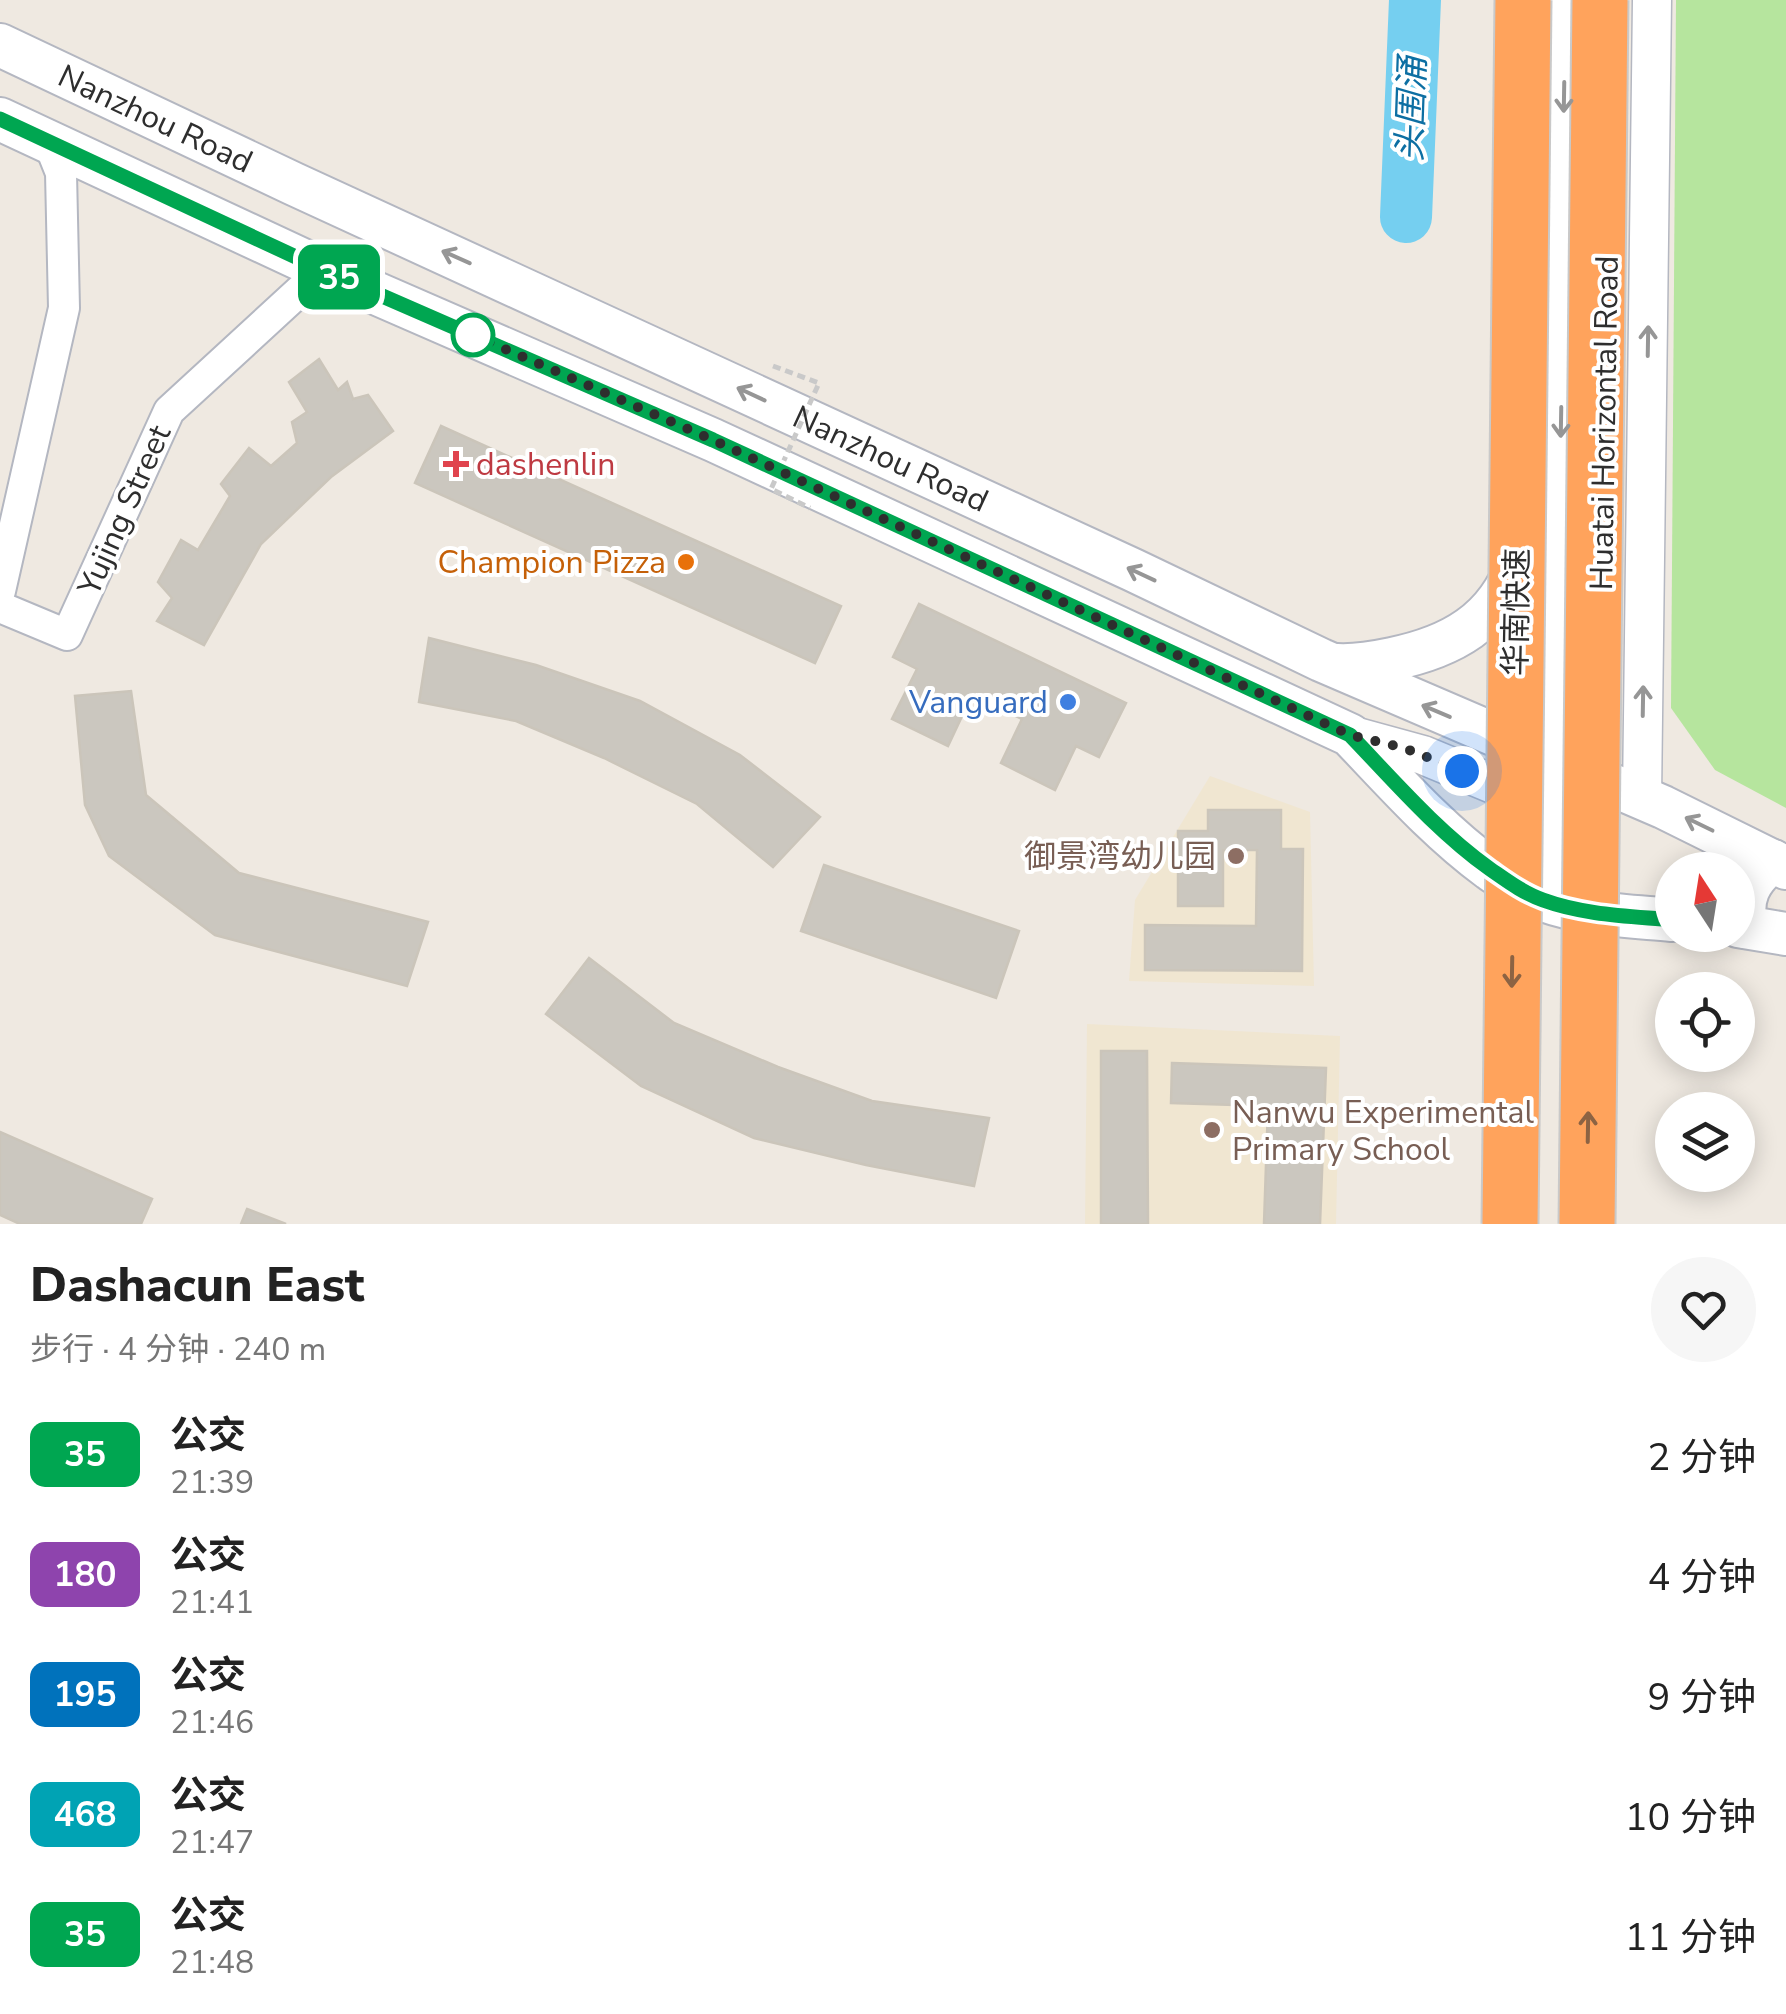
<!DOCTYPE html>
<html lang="zh">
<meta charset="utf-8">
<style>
body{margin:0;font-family:"Nunito Sans","Noto Sans SC",sans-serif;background:#f6f6f6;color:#222;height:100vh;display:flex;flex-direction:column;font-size:38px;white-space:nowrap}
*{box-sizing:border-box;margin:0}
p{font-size:32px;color:#767676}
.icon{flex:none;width:55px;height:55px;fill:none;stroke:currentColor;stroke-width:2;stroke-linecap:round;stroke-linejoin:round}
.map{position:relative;height:1224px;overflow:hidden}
.drawer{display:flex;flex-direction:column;background:#fff;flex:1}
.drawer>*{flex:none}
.badge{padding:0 20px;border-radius:15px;font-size:35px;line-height:65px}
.needle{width:65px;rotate:348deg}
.fabs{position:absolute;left:1655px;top:852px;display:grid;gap:20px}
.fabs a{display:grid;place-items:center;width:100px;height:100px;border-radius:50%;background:#fff;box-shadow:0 5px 25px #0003;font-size:50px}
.you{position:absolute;width:50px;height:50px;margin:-25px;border:8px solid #fff;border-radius:50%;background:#1a73e8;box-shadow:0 0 0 15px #1a73e833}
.map>.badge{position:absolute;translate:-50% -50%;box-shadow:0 0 0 5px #fff}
.round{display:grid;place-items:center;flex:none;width:105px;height:105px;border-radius:52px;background:#f6f6f6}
.head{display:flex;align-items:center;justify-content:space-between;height:170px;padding:0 30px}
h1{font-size:48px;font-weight:800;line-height:75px}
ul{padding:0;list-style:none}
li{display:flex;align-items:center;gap:30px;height:120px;padding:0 30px}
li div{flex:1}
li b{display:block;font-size:38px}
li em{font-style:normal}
li .badge{min-width:110px;font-weight:700;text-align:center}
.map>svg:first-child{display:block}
.education{fill:#f0e6d1}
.green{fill:#b6e59e}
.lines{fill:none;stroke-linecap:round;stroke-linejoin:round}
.river{stroke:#75cff0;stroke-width:52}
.building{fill:#cbc7bf;stroke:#cbc5ba;stroke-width:2.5}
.minor-casing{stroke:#b4b7c1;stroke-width:34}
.tertiary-casing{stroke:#b4b7c1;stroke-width:41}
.secondary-casing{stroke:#b4b7c1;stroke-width:46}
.minor{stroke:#fff;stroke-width:30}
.tertiary{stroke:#fff;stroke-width:38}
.secondary{stroke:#fff;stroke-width:42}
.motorway-bridge-casing{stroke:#c9c9c9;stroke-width:59;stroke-linecap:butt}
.path-bridge{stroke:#c9c9c9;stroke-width:5;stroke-dasharray:8 5;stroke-linecap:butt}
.motorway-bridge{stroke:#ffa35c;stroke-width:55}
.oneway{stroke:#969696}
.oneway2{stroke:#8c6343}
.line-casing{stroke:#fff;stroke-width:22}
.line{stroke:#00a651;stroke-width:15}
.walk{stroke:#2e2e2e;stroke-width:10;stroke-dasharray:0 18}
.stop-dot{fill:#fff;stroke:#00a651;stroke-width:5}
.health-dot{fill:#e0444e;stroke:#fff;stroke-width:4}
.food-dot{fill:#e8710a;stroke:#fff;stroke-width:4}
.shop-dot{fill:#3f7fe0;stroke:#fff;stroke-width:4}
.education-dot{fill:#8d6e63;stroke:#fff;stroke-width:4}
.labels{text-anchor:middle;stroke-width:8;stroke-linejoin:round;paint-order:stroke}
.street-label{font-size:32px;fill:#2e2e2e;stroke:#fff}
.health-label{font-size:32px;fill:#be3a42;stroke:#fff;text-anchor:start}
.food-label{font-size:32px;fill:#c56008;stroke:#fff;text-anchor:end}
.shop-label{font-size:32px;fill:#366cbe;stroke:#fff;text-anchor:end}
.education-label{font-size:32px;fill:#785e54;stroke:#fff;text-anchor:end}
.water-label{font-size:35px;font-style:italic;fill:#0d6fa3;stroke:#fff}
</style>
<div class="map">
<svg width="1786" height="1224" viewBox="0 0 1786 1224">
<rect width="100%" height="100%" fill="#efe9e1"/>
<g class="education">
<path d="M1210,776L1310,812L1314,986L1129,981L1135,900Z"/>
<path d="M1087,1024L1340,1036L1336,1224H1085Z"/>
</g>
<path class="green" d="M1676,0H1786V808L1715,770L1671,708Z"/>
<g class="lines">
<path class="river" d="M1406,217L1415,0"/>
</g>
<g class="building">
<path d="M319,359L338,390L347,382L353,399L368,395L393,431L331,477L261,544L204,645L157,621L172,598L158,582L181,540L198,550L230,496L221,484L249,448L271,466L297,443L292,422L307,412L289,382Z"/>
<path d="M441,426L841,606L815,663L415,483Z"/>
<path d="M919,604L1126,703L1099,757L1076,746L1055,790L1001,763L1022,719L972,695L948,746L892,719L917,669L893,657Z"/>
<path d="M429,638L536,665L640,701L740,755L820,817L773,867L697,804L604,758L516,721L419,702Z"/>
<path d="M131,691L146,795L239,873L428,922L407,986L215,935L109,856L85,805L75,696Z"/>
<path d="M1208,810H1281V849H1303L1302,971L1145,970V925L1256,926L1257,850H1223V906H1178V831H1208Z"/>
<path d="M824,865L1019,931L996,998L801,931Z"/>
<path d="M589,958L674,1023L778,1067L872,1101L989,1118L974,1186L866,1165L754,1138L641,1086L546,1014Z"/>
<path d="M1101,1051H1147L1148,1224H1101Z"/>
<path d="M1172,1063L1326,1068L1320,1224H1264L1268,1106L1171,1103Z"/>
<path d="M0,1132L152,1199L141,1224H20L0,1215Z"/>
<path d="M247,1209L286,1224H241Z"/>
</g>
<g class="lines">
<defs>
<g id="minor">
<path d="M0,591L64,308L61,173L49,143"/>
<path d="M0,607L67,635L169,411L305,286L341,278"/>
</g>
<g id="tertiary">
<path d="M1350,735L1423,755L1565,814C1584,816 1594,809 1599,790"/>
<path d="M1642,798L1652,0"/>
<path d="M1556,904L1565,0"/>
</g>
<g id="secondary">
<path id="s1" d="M0,45L294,184L1133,570L1321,660L1663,807L1786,868"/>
<path d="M0,119L341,278L713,440L1350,735C1395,782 1437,830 1490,869C1506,880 1523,893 1543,900C1584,915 1629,916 1672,920"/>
<path d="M1337,665C1356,666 1373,663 1392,659C1451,647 1497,622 1518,562"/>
<path d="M1738,926L1786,934"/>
<path d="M1746,927C1740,898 1749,879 1773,861"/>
</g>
</defs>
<use href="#minor" class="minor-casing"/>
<use href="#tertiary" class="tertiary-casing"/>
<use href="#secondary" class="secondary-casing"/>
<use href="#minor" class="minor"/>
<use href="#tertiary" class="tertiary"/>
<use href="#secondary" class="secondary"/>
<defs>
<g id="motorway-bridge">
<path d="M1510,1224L1523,0"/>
<path d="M1587,1224L1600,0"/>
</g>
</defs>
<use href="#motorway-bridge" class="motorway-bridge-casing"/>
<path class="path-bridge" d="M773,366L819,383L771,489L810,508"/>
<use href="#motorway-bridge" class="motorway-bridge"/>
</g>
<defs><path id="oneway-shaft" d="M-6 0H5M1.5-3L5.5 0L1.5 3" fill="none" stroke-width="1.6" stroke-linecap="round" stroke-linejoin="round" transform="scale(2.5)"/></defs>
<g class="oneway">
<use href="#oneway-shaft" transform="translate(1564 97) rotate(91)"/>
<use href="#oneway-shaft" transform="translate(456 257) rotate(-156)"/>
<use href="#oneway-shaft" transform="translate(1648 341) rotate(-89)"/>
<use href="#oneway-shaft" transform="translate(751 394) rotate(-155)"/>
<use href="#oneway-shaft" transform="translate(1561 422) rotate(91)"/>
<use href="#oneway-shaft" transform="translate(1141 574) rotate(-155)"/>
<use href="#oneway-shaft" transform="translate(1643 701) rotate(-89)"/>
<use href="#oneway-shaft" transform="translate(1436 711) rotate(-157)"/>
<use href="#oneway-shaft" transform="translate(1699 824) rotate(-154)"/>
</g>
<g class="oneway2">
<use href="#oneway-shaft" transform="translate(1512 972) rotate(91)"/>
<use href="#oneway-shaft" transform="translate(1588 1127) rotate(-89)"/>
</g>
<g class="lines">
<defs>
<path id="line" d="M0,119L341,278L713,440L1350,735C1395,782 1437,831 1490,869C1506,880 1523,893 1543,900C1584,915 1629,916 1672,920"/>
</defs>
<use href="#line" class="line-casing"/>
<use href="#line" class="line"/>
<path class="walk" d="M473,335L713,440L1350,735L1404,748L1462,771"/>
</g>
<circle class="stop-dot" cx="473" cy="335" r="20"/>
<path class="health-dot" d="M451 449h10v10h10v10h-10v10h-10v-10h-10v-10h10z"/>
<circle class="food-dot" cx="686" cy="562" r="10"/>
<circle class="shop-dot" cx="1068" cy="702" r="10"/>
<g class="education-dot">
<circle cx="1236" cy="856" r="10"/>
<circle cx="1212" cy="1130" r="10"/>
</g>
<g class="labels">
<g class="street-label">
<text dy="11" stroke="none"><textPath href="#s1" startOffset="172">Nanzhou Road</textPath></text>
<text transform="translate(1604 423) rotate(-89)" y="11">Huatai Horizontal Road</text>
<text dy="11" stroke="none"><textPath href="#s1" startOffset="982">Nanzhou Road</textPath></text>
<text transform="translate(124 510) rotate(-66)" y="11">Yujing Street</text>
<text transform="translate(1516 612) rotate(-89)" y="11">华南快速</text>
</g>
<g class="health-label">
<text x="476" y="475">dashenlin</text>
</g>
<g class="food-label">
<text x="666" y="573">Champion Pizza</text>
</g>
<g class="shop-label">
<text x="1048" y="713">Vanguard</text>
</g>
<g class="education-label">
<text x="1216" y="867">御景湾幼儿园</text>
<text x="1232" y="1123" text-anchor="start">Nanwu Experimental<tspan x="1232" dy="37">Primary School</tspan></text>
</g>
<g class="water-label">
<text transform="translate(1411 109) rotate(-88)" y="12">头围涌</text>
</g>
</g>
</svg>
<div class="fabs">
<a><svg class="needle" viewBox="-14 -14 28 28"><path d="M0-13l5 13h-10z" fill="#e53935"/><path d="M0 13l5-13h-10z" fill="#767676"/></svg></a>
<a><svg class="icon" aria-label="locate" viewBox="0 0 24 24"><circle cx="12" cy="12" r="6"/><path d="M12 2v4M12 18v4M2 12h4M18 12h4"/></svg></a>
<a><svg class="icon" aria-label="layers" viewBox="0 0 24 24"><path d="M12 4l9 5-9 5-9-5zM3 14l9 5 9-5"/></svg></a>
</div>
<div class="you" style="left:1462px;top:771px"></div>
<b class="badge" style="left:339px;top:277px;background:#00a651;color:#fff">35</b>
</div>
<section class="drawer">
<div class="head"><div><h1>Dashacun East</h1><p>步行 · 4 分钟 · 240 m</p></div><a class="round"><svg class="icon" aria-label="heart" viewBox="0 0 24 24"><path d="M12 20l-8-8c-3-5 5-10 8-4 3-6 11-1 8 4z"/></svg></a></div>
<ul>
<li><span class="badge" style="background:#00a651;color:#fff">35</span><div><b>公交</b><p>21:39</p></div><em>2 分钟</em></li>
<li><span class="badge" style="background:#8e44ad;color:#fff">180</span><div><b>公交</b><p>21:41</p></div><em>4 分钟</em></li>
<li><span class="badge" style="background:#0072bc;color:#fff">195</span><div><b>公交</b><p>21:46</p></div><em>9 分钟</em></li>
<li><span class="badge" style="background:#00a3b4;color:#fff">468</span><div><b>公交</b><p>21:47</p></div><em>10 分钟</em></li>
<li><span class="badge" style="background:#00a651;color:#fff">35</span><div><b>公交</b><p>21:48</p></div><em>11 分钟</em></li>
</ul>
</section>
